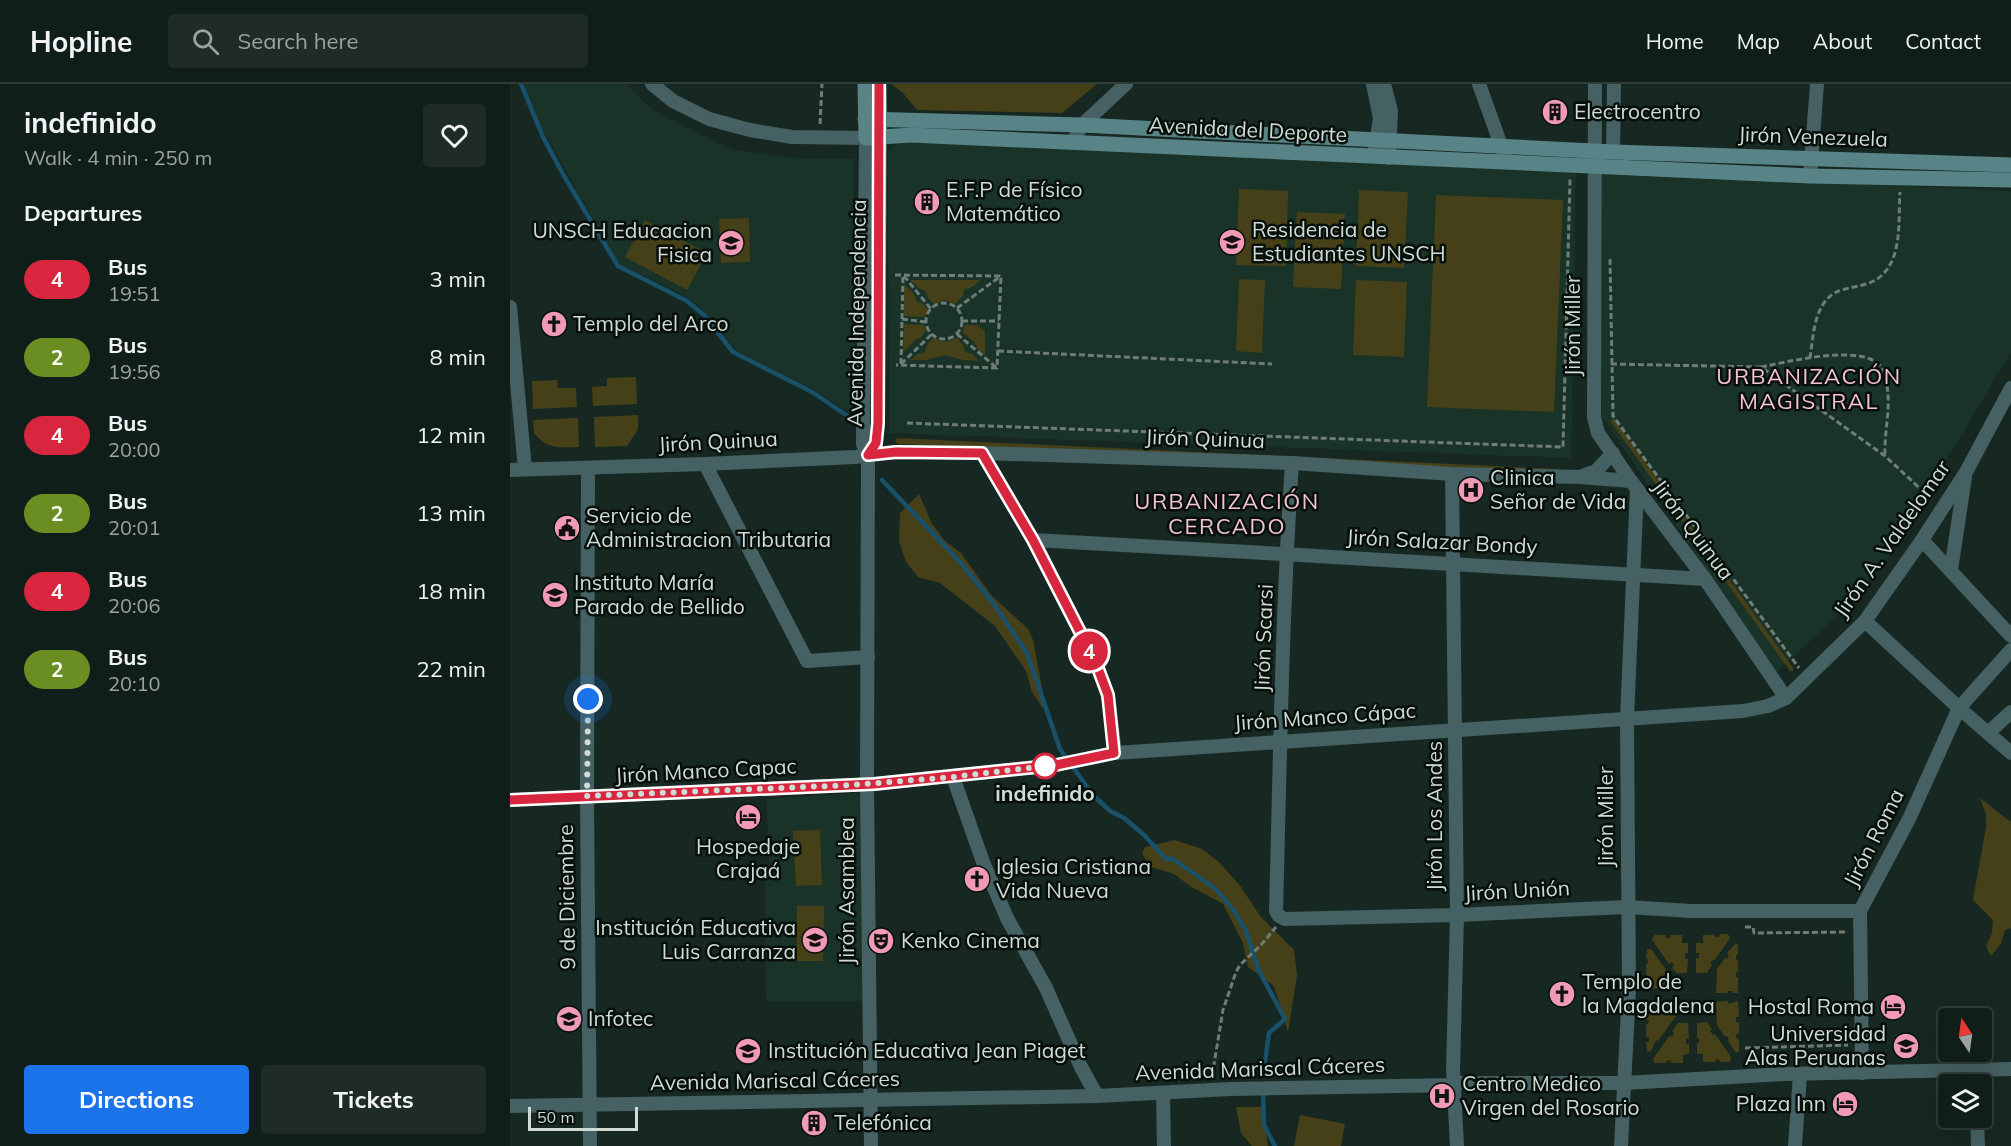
<!DOCTYPE html>
<meta charset="utf-8">
<style>
body{margin:0;font-family:Mulish,sans-serif;background:#1e2b26;color:#f1f3f6;height:100vh;display:flex;flex-direction:column;font-size:22px;white-space:nowrap}
*{box-sizing:border-box;margin:0}
p{font-size:20px;color:#9ca2a2}
.icon{flex:none;width:33px;height:33px;fill:none;stroke:currentColor;stroke-width:2;stroke-linecap:round;stroke-linejoin:round}
.map{position:relative;flex:1;overflow:hidden}
.sheet{display:flex;flex-direction:column;background:#101e19;width:510px}
.sheet>*{flex:none}
.badge{padding:0 12px;border-radius:20px;font-size:21px;line-height:39px}
.needle{width:39px;rotate:347deg}
.fabs{position:absolute;left:1428px;top:924px;display:grid;gap:12px}
.fabs a{display:grid;place-items:center;width:54px;height:54px;border-radius:6px;background:#101e19;box-shadow:0 6px 24px #0002,0 0 0 2px #303c38;font-size:30px}
.scale{position:absolute;left:18px;bottom:15px;width:110px;box-sizing:border-box;padding-left:6px;border:3px solid #d0dbd6;border-top:0;font-size:16px;line-height:21px;white-space:nowrap;color:#d0dbd6;-webkit-text-stroke:4px #070f0b;paint-order:stroke}
.you{position:absolute;width:30px;height:30px;margin:-15px;border:4px solid #fff;border-radius:50%;background:#1a73e8;box-shadow:0 0 0 9px #1a73e833}
.map>.badge{position:absolute;translate:-50% -50%;box-shadow:0 0 0 3px #fff}
h2{padding:0 24px;font-size:22px;line-height:54px}
.round{display:grid;place-items:center;flex:none;width:63px;height:63px;border-radius:6px;background:#1e2b26}
.overview{display:flex;align-items:center;justify-content:space-between;height:102px;padding:0 24px}
h1{font-size:28px;font-weight:700;line-height:45px}
.button{display:flex;gap:12px;margin-top:auto;padding:12px 24px}
.button a{flex:1;height:69px;border-radius:6px;background:#1a73e8;color:#fff;font-size:24px;font-weight:700;line-height:69px;text-align:center}
.button a+a{background:#1e2b26;color:#f1f3f6}
ul{padding:0;list-style:none}
li{display:flex;align-items:center;gap:18px;height:78px;padding:0 24px}
li div{flex:1}
li b{display:block;font-size:22px}
li em{font-style:normal}
li .badge{min-width:66px;font-weight:700;text-align:center}
header{display:flex;align-items:center;gap:36px;box-sizing:border-box;height:84px;padding:0 30px;background:#101e19;border-bottom:2px solid #303c38}
header strong{font-size:28px}
nav{display:flex;gap:33px;margin-inline-start:auto;font-size:21px}
.search{width:420px;height:54px;background:#1e2b26;display:flex;align-items:center;gap:15px;box-sizing:border-box;padding:0 21px;border-radius:6px;color:#9ca2a2;font-size:22px}
main{display:flex;flex:1;min-height:0}
.map>svg:first-child{display:block}
.built{fill:#193329}
.green{fill:#464019}
.lines{fill:none;stroke-linecap:round;stroke-linejoin:round}
.stream{stroke:#19506a;stroke-width:4.5}
.path{stroke:#6f7d77;stroke-width:3;stroke-dasharray:6 3;stroke-linecap:butt}
.street{stroke:#466163;stroke-width:14}
.secondary{stroke:#588487;stroke-width:15}
.line-casing{stroke:#fff;stroke-width:14}
.line{stroke:#d7263d;stroke-width:9}
.walk{stroke:#d0dbd6;stroke-width:6;stroke-dasharray:0 10.8}
.stop-dot{fill:#fff;stroke:#d7263d;stroke-width:3}
.labels{text-anchor:middle;stroke-width:5;stroke-linejoin:round;paint-order:stroke}
.poi-label{font-size:21px;fill:#d0dbd6;stroke:#070f0b;text-anchor:start}
.street-label{font-size:21px;fill:#d0dbd6;stroke:#070f0b}
.stop-label{font-size:21px;font-weight:bold;fill:#d0dbd6;stroke:#070f0b}
.neighbourhood-label{font-size:22px;letter-spacing:1.5px;fill:#f5c3d1;stroke:#070f0b}
</style>
<header>
<strong>Hopline</strong>
<div class="search"><svg class="icon" aria-label="search" viewBox="0 0 24 24"><circle cx="10" cy="10" r="6"/><path d="M15 15l6 6"/></svg>Search here</div>
<nav><a>Home</a><a>Map</a><a>About</a><a>Contact</a></nav>
</header>
<main>
<section class="sheet">
<div class="overview"><div><h1>indefinido</h1><p>Walk · 4 min · 250 m</p></div><a class="round"><svg class="icon" aria-label="heart" viewBox="0 0 24 24"><path d="M12 20l-8-8c-3-5 5-10 8-4 3-6 11-1 8 4z"/></svg></a></div>
<h2>Departures</h2>
<ul>
<li><span class="badge" style="background:#d7263d;color:#fff">4</span><div><b>Bus</b><p>19:51</p></div><em>3 min</em></li>
<li><span class="badge" style="background:#6b8e23;color:#fff">2</span><div><b>Bus</b><p>19:56</p></div><em>8 min</em></li>
<li><span class="badge" style="background:#d7263d;color:#fff">4</span><div><b>Bus</b><p>20:00</p></div><em>12 min</em></li>
<li><span class="badge" style="background:#6b8e23;color:#fff">2</span><div><b>Bus</b><p>20:01</p></div><em>13 min</em></li>
<li><span class="badge" style="background:#d7263d;color:#fff">4</span><div><b>Bus</b><p>20:06</p></div><em>18 min</em></li>
<li><span class="badge" style="background:#6b8e23;color:#fff">2</span><div><b>Bus</b><p>20:10</p></div><em>22 min</em></li>
</ul>
<div class="button"><a>Directions</a><a>Tickets</a></div>
</section>
<div class="map">
<svg width="1501" height="1062" viewBox="0 0 1501 1062">
<rect width="100%" height="100%" fill="#162821"/>
<g class="built">
<path d="M9,0H117L141,25L223,66L293,75H344L345,333L303,305L257,284L225,265L190,223L174,211L110,180L105,174L20,23Z"/>
<path d="M389,56L1066,86L1061,374L379,349L378,67Z"/>
<path d="M1088,88L1501,107V268L1377,475L1332,528L1266,588L1091,331Z"/>
<path d="M352,709L355,917H256L255,795L260,794L256,715Z"/>
</g>
<g class="green">
<path d="M381,0H587L552,29L407,26L393,9Z"/>
<path d="M729,105L778,107L776,182L726,181Z"/>
<path d="M849,106L898,108L894,184L846,182Z"/>
<path d="M926,111L1053,116L1044,328L917,323Z"/>
<path d="M787,128L835,130L831,205L783,203Z"/>
<path d="M239,134L240,178L211,179L209,135Z"/>
<path d="M135,136L197,169L177,206L115,173Z"/>
<path d="M729,195L755,196L752,269L726,267Z"/>
<path d="M400,196H470L464,202L454,206L453,212L445,220L435,216L424,220L418,214L415,207L410,205Z"/>
<path d="M846,196L897,198L894,273L843,271Z"/>
<path d="M394,200L404,210L407,218L412,219L418,225L415,233L394,232Z"/>
<path d="M394,240L414,241L416,247L410,254L406,255L393,269Z"/>
<path d="M455,241H467L475,247V272L467,264L465,259L452,248Z"/>
<path d="M423,254L434,258L447,254L453,261L455,268L462,270L469,277L452,276L436,271L416,276H400L408,270L414,269L418,259Z"/>
<path d="M126,293L127,320L83,322L82,303L97,302V294Z"/>
<path d="M47,296L48,304H66L67,323L23,325L22,297Z"/>
<path d="M128,331V345L117,362L85,363L84,333Z"/>
<path d="M68,334L69,363C50,364 36,365 24,349L23,336Z"/>
<path d="M1102,335H1104L1283,584V587H1280L1101,338Z"/>
<path d="M387,354L1048,385L1050,386L1049,391L388,360L385,357Z"/>
<path d="M409,410L422,440L435,457L451,469L482,512L518,545L523,556L536,625L532,623L522,608L516,587L485,542L430,499L408,493L396,478L389,457L390,429Z"/>
<path d="M1470,714L1501,738V844L1495,846L1491,860L1481,872L1476,862L1482,849L1483,836L1463,816L1476,743V730Z"/>
<path d="M310,746L312,801L286,802L283,747Z"/>
<path d="M665,756L692,765L710,779L731,803L750,832L784,866L787,891L778,948L764,902L738,883L733,859L713,820L680,802L664,790L641,783L632,770L635,763Z"/>
<path d="M287,822H314L313,877H287Z"/>
<path d="M1210,850H1218L1220,854L1205,876H1203L1200,879L1202,881L1197,889H1186V874H1189V869H1186V859H1193V851H1204L1205,853H1209Z"/>
<path d="M1144,851H1156V854H1160L1161,851H1172V859H1178V869L1175,870V874L1178,875L1177,889H1167L1162,884L1164,882L1162,878L1159,880L1142,856Z"/>
<path d="M1226,859L1228,861V871H1226V876H1228V888H1226V893H1228V909H1223V907H1218V909H1206L1207,885L1215,874L1217,875L1219,871L1217,869Z"/>
<path d="M1137,865H1141L1165,898V904L1136,905V897H1138V892H1136V880L1138,879V875H1136Z"/>
<path d="M1218,917L1219,920L1228,917L1229,933H1226V938H1229V950H1226L1227,955H1229V967L1226,969L1218,957L1219,956L1217,952L1215,953L1207,941L1206,918Z"/>
<path d="M1165,926L1166,932L1148,957L1146,956L1141,967L1137,968L1136,958H1139V953H1136V941L1138,940L1139,936H1136V928Z"/>
<path d="M1197,938L1202,946L1200,947L1203,951L1205,950L1221,973L1220,978H1210V976L1206,975L1205,978H1193V970H1187V959H1189V955L1187,954V939Z"/>
<path d="M1168,939H1178L1179,955H1176V960H1179V970L1173,971V979H1161V976L1156,977V979H1144L1143,975L1160,951L1162,953L1164,949L1162,947Z"/>
<path d="M726,1023H753L758,1062H742L731,1049Z"/>
<path d="M790,1031L835,1040L831,1062H784Z"/>
</g>
<g class="lines">
<g class="stream">
<path d="M11,0L33,53L54,92L108,182L177,217L194,231L223,268L302,308L345,337"/>
<path d="M372,396L451,479L483,519L517,569L550,665L583,711L600,727L614,734L633,750L656,775H663L706,805L725,828L736,847L749,887L775,935L759,949L753,992"/>
<path d="M753,1007L754,1041L765,1062"/>
</g>
<g class="path">
<path d="M310,40L312,0"/>
<path d="M1100,175L1103,332L1289,584"/>
<path d="M385,191L491,192L487,284L386,281"/>
<path d="M394,192L421,225"/>
<circle cx="434" cy="237" r="18"/>
<path d="M447,224L491,192"/>
<path d="M392,235L416,238"/>
<path d="M452,237H489"/>
<path d="M447,250L487,284"/>
<path d="M488,267L762,280"/>
<path d="M1300,274C1304,248 1304,212 1335,205C1347,202 1361,201 1371,192C1393,173 1388,134 1390,108"/>
<path d="M391,280L393,190"/>
<path d="M391,280L422,250"/>
<path d="M1101,280L1251,283L1375,372L1416,410L1424,414"/>
<path d="M1251,283C1277,278 1355,258 1372,284C1375,289 1376,296 1377,302C1381,325 1374,348 1375,371"/>
<path d="M397,339L1053,363L1060,95"/>
<path d="M1235,843H1243L1244,849L1338,848"/>
<path d="M1235,964L1338,961"/>
<path d="M702,992L713,926L726,888L730,881L751,861L766,843"/>
</g>
<g class="street">
<path d="M142,0L163,17L199,35L240,46L282,53L356,54L353,360L358,371L357,699L361,1062"/>
<path d="M863,0L870,34L865,66"/>
<path d="M874,0L881,27L879,74"/>
<path d="M969,0L997,78"/>
<path d="M1085,0L1084,333L1088,349L1121,397L1195,495L1276,614"/>
<path d="M563,58L572,41L616,0"/>
<path d="M1103,68L1104,0"/>
<path d="M1300,92L1307,0"/>
<path d="M0,223L15,385"/>
<path d="M472,369L523,456L586,579L598,611L605,669"/>
<path d="M358,371L366,359L368,339L370,54"/>
<path d="M782,379C772,528 770,678 766,827L769,832L775,835L947,831L1117,823L1181,827H1350"/>
<path d="M195,380L297,577L358,573"/>
<path d="M78,385L77,712L80,1062"/>
<path d="M0,386L195,380L345,373L386,368L472,369L782,379L942,390L1070,393L1121,397"/>
<path d="M942,390L947,831L943,986L947,1062"/>
<path d="M1072,392L1086,387L1103,369"/>
<path d="M523,456C747,469 971,480 1195,495"/>
<path d="M1412,456L1501,552"/>
<path d="M1441,486L1455,393"/>
<path d="M1355,537L1449,624L1501,669"/>
<path d="M1478,649L1501,628"/>
<path d="M443,693L473,778L497,834L536,904L571,983L587,1012"/>
<path d="M0,716L364,700L546,681L605,669L1233,627L1258,622L1276,614L1355,537L1412,456L1456,388L1501,304"/>
<path d="M1352,989L1350,827L1399,735L1449,624L1501,566"/>
<path d="M653,1009L654,1062"/>
<path d="M0,1022L587,1012L721,1005L945,1001L951,999H1115L1275,990L1501,985"/>
<path d="M1467,1034L1468,1062"/>
<path d="M1111,1062L1119,905L1117,634L1127,405"/>
<path d="M1285,1062L1290,990"/>
</g>
<g class="secondary">
<path d="M355,0L356,54L401,51L1300,92L1501,96"/>
<path d="M369,0L370,42"/>
<path d="M355,35L572,41L1103,68L1501,81"/>
</g>
</g>
<g class="lines">
<defs>
<path id="line" d="M0,716L364,700L546,681L604,669L598,611L586,579L523,456L472,369L386,368L358,371L366,359L368,339L369,0"/>
</defs>
<use href="#line" class="line-casing"/>
<use href="#line" class="line"/>
<path class="walk" d="M78,615L77,712L342,701L443,693L535,682"/>
</g>
<defs>
<symbol id="building-disc" viewBox="-11 -11 22 22"><circle r="9.5" fill="#f09ab5" stroke="#070f0b"/><path d="M-4-6H4V6H1V3H-1V6H-4ZM-2.5-4.3h1.7v1.8h-1.7ZM.8-4.3h1.7v1.8H.8ZM-2.5-1h1.7V.8h-1.7ZM.8-1h1.7V.8H.8Z" fill="#111"/></symbol>
<symbol id="university-disc" viewBox="-11 -11 22 22"><circle r="9.5" fill="#f09ab5" stroke="#070f0b"/><path d="M0-5L7-2L0 1L-7-2ZM-4 1L0 2.5L4 1V4Q0 6-4 4Z" fill="#111"/></symbol>
<symbol id="church-disc" viewBox="-11 -11 22 22"><circle r="9.5" fill="#f09ab5" stroke="#070f0b"/><path d="M-1.2-6h2.4v3.5h3.3v2.4h-3.3V6h-2.4V-.1h-3.3v-2.4h3.3Z" fill="#111"/></symbol>
<symbol id="hospital-disc" viewBox="-11 -11 22 22"><circle r="9.5" fill="#f09ab5" stroke="#070f0b"/><path d="M-5-5h3v3.5h4V-5h3V5h-3V1.5h-4V5h-3Z" fill="#111"/></symbol>
<symbol id="civic-disc" viewBox="-11 -11 22 22"><circle r="9.5" fill="#f09ab5" stroke="#070f0b"/><path d="M-.6-6.5H3V-4.5H.6V-3L4-1V1h2V6H-6V1h2V-1L-.6-3ZM-1.2 2.5V6h2.4V2.5Z" fill="#111"/></symbol>
<symbol id="school-disc" viewBox="-11 -11 22 22"><circle r="9.5" fill="#f09ab5" stroke="#070f0b"/><path d="M0-5L7-2L0 1L-7-2ZM-4 1L0 2.5L4 1V4Q0 6-4 4Z" fill="#111"/></symbol>
<symbol id="hotel-disc" viewBox="-11 -11 22 22"><circle r="9.5" fill="#f09ab5" stroke="#070f0b"/><path d="M-6-4.5h1.5V1H6V5H4.5V3h-9V5H-6ZM-4 0a1.8 1.8 0 1 1 3.6 0ZM.5 0V-2.5h3Q6-2.5 6 0Z" fill="#111"/></symbol>
<symbol id="theatre-disc" viewBox="-11 -11 22 22"><circle r="9.5" fill="#f09ab5" stroke="#070f0b"/><path d="M-5-5.5Q0-4 5-5.5V0Q5 5 0 6Q-5 5-5 0ZM-3.3-2.5H-1v1.5H-3.3ZM1-2.5H3.3v1.5H1ZM-2.8 1Q0 5.5 2.8 1Z" fill="#111"/></symbol>
</defs>
<g fill-rule="evenodd">
<use href="#building-disc" x="1030" y="13" width="30" height="30"/>
<use href="#building-disc" x="402" y="103" width="30" height="30"/>
<use href="#university-disc" x="707" y="143" width="30" height="30"/>
<use href="#university-disc" x="206" y="144" width="30" height="30"/>
<use href="#church-disc" x="29" y="225" width="30" height="30"/>
<use href="#hospital-disc" x="946" y="391" width="30" height="30"/>
<use href="#civic-disc" x="42" y="429" width="30" height="30"/>
<use href="#school-disc" x="30" y="496" width="30" height="30"/>
<use href="#hotel-disc" x="223" y="718" width="30" height="30"/>
<use href="#church-disc" x="452" y="780" width="30" height="30"/>
<use href="#school-disc" x="290" y="841" width="30" height="30"/>
<use href="#theatre-disc" x="356" y="842" width="30" height="30"/>
<use href="#church-disc" x="1037" y="895" width="30" height="30"/>
<use href="#hotel-disc" x="1368" y="908" width="30" height="30"/>
<use href="#school-disc" x="44" y="920" width="30" height="30"/>
<use href="#university-disc" x="1381" y="947" width="30" height="30"/>
<use href="#school-disc" x="223" y="952" width="30" height="30"/>
<use href="#hospital-disc" x="917" y="997" width="30" height="30"/>
<use href="#hotel-disc" x="1320" y="1005" width="30" height="30"/>
<use href="#building-disc" x="289" y="1024" width="30" height="30"/>
</g>
<circle class="stop-dot" cx="535" cy="682" r="12"/>
<g class="labels">
<g class="poi-label">
<text x="1064" y="35">Electrocentro</text>
<text x="436" y="113">E.F.P de Físico<tspan x="436" dy="24">Matemático</tspan></text>
<text x="742" y="153">Residencia de<tspan x="742" dy="24">Estudiantes UNSCH</tspan></text>
<text x="202" y="154" text-anchor="end">UNSCH Educacion<tspan x="202" dy="24">Fisica</tspan></text>
<text x="63" y="247">Templo del Arco</text>
<text x="980" y="401">Clinica<tspan x="980" dy="24">Señor de Vida</tspan></text>
<text x="76" y="439">Servicio de<tspan x="76" dy="24">Administracion Tributaria</tspan></text>
<text x="64" y="506">Instituto María<tspan x="64" dy="24">Parado de Bellido</tspan></text>
<text x="238" y="770" text-anchor="middle">Hospedaje<tspan x="238" dy="24">Crajaá</tspan></text>
<text x="486" y="790">Iglesia Cristiana<tspan x="486" dy="24">Vida Nueva</tspan></text>
<text x="286" y="851" text-anchor="end">Institución Educativa<tspan x="286" dy="24">Luis Carranza</tspan></text>
<text x="391" y="864">Kenko Cinema</text>
<text x="1072" y="905">Templo de<tspan x="1072" dy="24">la Magdalena</tspan></text>
<text x="1364" y="930" text-anchor="end">Hostal Roma</text>
<text x="78" y="942">Infotec</text>
<text x="1376" y="957" text-anchor="end">Universidad<tspan x="1376" dy="24">Alas Peruanas</tspan></text>
<text x="258" y="974">Institución Educativa Jean Piaget</text>
<text x="952" y="1007">Centro Medico<tspan x="952" dy="24">Virgen del Rosario</tspan></text>
<text x="1316" y="1027" text-anchor="end">Plaza Inn</text>
<text x="324" y="1046">Telefónica</text>
</g>
<g class="street-label">
<text transform="translate(738 46) rotate(3)" y="7">Avenida del Deporte</text>
<text transform="translate(1303 53) rotate(2)" y="7">Jirón Venezuela</text>
<text transform="translate(347 229) rotate(-89)" y="7">Avenida Independencia</text>
<text transform="translate(1063 242) rotate(-90)" y="7">Jirón Miller</text>
<text transform="translate(695 355) rotate(2)" y="7">Jirón Quinua</text>
<text transform="translate(208 358) rotate(-3)" y="7">Jirón Quinua</text>
<text transform="translate(1183 446) rotate(53)" y="7">Jirón Quinua</text>
<text transform="translate(1382 455) rotate(-55)" y="7">Jirón A. Valdelomar</text>
<text transform="translate(932 458) rotate(3)" y="7">Jirón Salazar Bondy</text>
<text transform="translate(754 554) rotate(-88)" y="7">Jirón Scarsi</text>
<text transform="translate(815 633) rotate(-4)" y="7">Jirón Manco Cápac</text>
<text transform="translate(196 687) rotate(-3)" y="7">Jirón Manco Capac</text>
<text transform="translate(925 732) rotate(-90)" y="7">Jirón Los Andes</text>
<text transform="translate(1096 733) rotate(-90)" y="7">Jirón Miller</text>
<text transform="translate(1364 754) rotate(-63)" y="7">Jirón Roma</text>
<text transform="translate(337 807) rotate(-90)" y="7">Jirón Asamblea</text>
<text transform="translate(1007 807) rotate(-3)" y="7">Jirón Unión</text>
<text transform="translate(57 813) rotate(-91)" y="7">9 de Diciembre</text>
<text transform="translate(750 985) rotate(-2)" y="7">Avenida Mariscal Cáceres</text>
<text transform="translate(265 997) rotate(-1)" y="7">Avenida Mariscal Cáceres</text>
</g>
<g class="stop-label">
<text x="535" y="717">indefinido</text>
</g>
<g class="neighbourhood-label">
<text x="1299" y="300">URBANIZACIÓN<tspan x="1299" dy="25">MAGISTRAL</tspan></text>
<text x="717" y="425">URBANIZACIÓN<tspan x="717" dy="25">CERCADO</tspan></text>
</g>
</g>
</svg>
<div class="fabs">
<a><svg class="needle" viewBox="-14 -14 28 28"><path d="M0-13l5 13h-10z" fill="#e53935"/><path d="M0 13l5-13h-10z" fill="#9ca2a2"/></svg></a>
<a><svg class="icon" aria-label="layers" viewBox="0 0 24 24"><path d="M12 4l9 5-9 5-9-5zM3 14l9 5 9-5"/></svg></a>
</div>
<div class="scale">50 m</div>
<div class="you" style="left:78px;top:615px"></div>
<b class="badge" style="left:579px;top:567px;background:#d7263d;color:#fff">4</b>
</div>
</main>
